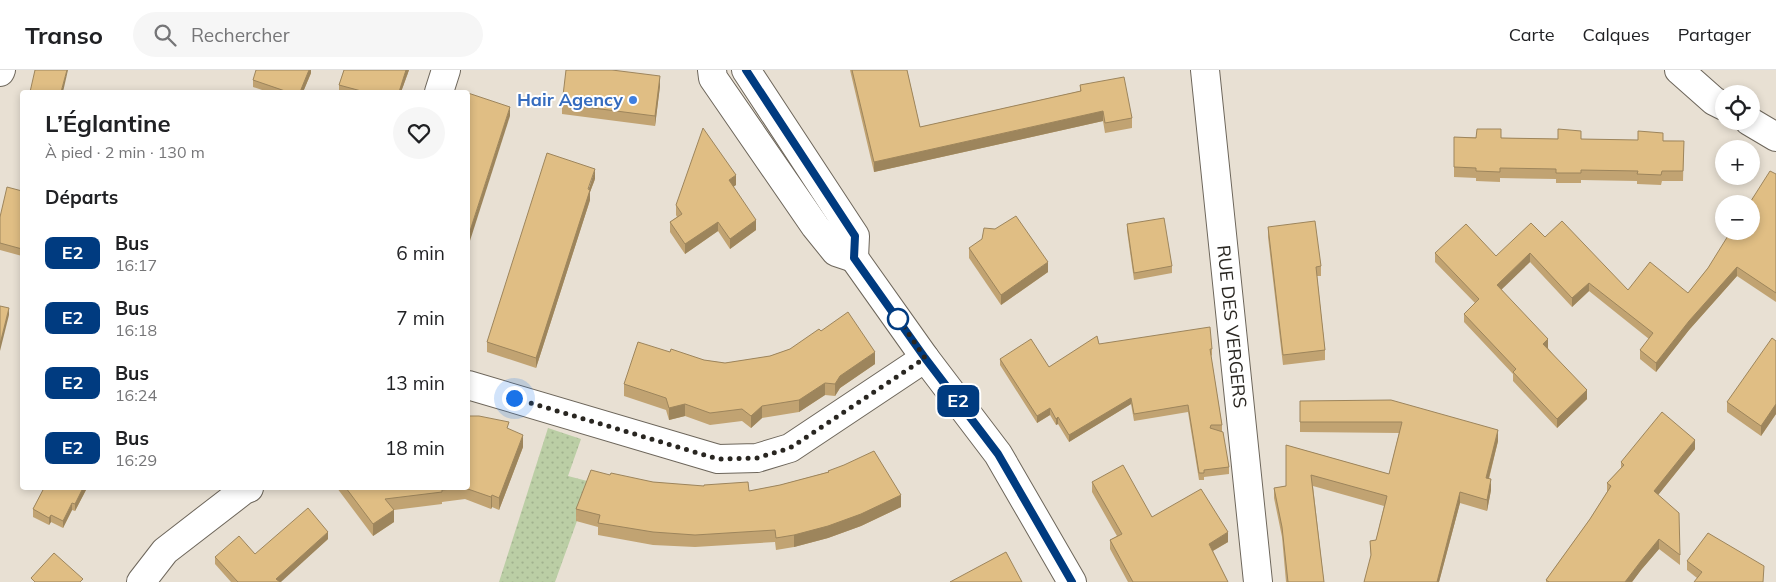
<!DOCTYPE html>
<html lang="fr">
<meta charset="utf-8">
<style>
body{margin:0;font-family:Mulish,sans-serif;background:#f6f6f6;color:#202124;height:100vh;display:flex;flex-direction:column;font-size:19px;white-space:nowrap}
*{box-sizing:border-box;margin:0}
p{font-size:16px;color:#757577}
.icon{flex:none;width:28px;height:28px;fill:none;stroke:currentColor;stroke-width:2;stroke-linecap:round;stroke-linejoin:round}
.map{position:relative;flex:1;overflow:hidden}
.details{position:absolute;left:20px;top:20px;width:450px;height:400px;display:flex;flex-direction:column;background:#fff;border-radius:5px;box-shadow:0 2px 8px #0003}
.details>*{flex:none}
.badge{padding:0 10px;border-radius:8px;font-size:18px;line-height:32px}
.controls{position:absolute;left:1715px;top:15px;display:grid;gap:10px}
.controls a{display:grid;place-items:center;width:45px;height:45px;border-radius:50%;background:#fff;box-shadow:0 2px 8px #0003;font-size:25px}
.you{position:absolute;width:25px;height:25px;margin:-12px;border:4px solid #fff;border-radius:50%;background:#1a73e8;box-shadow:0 0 0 8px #1a73e833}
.map>.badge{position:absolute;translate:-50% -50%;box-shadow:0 0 0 2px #fff}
h2{padding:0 25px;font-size:19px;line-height:45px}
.round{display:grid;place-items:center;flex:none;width:52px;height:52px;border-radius:26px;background:#f6f6f6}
.head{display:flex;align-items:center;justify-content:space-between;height:85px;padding:0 25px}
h1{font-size:24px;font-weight:700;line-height:38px}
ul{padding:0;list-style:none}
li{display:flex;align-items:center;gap:15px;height:65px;padding:0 25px}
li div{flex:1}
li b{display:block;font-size:19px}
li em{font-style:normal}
li .badge{min-width:55px;font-weight:700;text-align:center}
header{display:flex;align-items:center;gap:30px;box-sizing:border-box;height:70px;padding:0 25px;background:#fff;border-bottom:1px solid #e0e0e0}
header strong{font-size:24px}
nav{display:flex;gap:28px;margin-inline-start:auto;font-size:18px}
.search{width:350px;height:45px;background:#f6f6f6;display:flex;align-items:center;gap:12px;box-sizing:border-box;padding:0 18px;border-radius:28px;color:#757577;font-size:19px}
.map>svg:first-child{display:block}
.park{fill:url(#park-dots)}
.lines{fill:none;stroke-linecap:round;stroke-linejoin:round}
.street-casing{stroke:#6d665b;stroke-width:30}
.secondary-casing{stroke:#6d665b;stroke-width:30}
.street{stroke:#fff;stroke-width:28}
.secondary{stroke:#fff;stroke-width:28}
.wall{fill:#c1a372}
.shaded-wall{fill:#9d855c}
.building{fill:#e0be84;stroke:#9d855c}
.line-casing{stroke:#fff;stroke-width:11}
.line{stroke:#003b80;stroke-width:8}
.walk{stroke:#292621;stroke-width:5;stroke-dasharray:0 9}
.shop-dot{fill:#3f7fe0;stroke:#fff;stroke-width:2}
.stop-dot{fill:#fff;stroke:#003b80;stroke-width:2.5}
.labels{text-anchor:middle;stroke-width:4;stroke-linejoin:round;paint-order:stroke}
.shop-label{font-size:18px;font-weight:bold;fill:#366cbe;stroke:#fff;text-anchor:end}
.street-label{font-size:18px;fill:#292621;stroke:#fff}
</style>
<header>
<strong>Transo</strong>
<div class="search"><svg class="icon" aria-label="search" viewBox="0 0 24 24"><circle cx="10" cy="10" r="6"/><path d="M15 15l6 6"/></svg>Rechercher</div>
<nav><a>Carte</a><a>Calques</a><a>Partager</a></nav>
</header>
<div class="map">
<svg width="1776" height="512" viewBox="0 0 1776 512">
<defs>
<pattern id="park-dots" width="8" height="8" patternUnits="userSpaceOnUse" patternTransform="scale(1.25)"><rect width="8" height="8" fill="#bbcea5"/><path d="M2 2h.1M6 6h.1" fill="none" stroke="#a1b18e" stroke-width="1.8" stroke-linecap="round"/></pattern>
</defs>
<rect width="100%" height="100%" fill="#e8e0d3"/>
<path class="park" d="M548,358L581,369L568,406L591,412L555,512H499Z"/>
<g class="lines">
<defs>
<g id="street">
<path id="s1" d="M1205,0L1258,512"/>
<path d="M1679,0L1714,31L1724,36"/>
<path d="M0,2L1,0"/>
<path d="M439,22L446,0"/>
<path d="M1749,51L1776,67"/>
<path d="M468,315L718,389L757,388L790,378L925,288"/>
<path d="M141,512L165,481L244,420L249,418"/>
</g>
<g id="secondary">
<path d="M712,0L713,8L815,156L836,182L854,188"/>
<path d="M746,0L855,166L854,188"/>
<path d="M854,188L925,288L998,384L1072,512"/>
</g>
</defs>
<use href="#street" class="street-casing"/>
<use href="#secondary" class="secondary-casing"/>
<use href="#street" class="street"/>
<use href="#secondary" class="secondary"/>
</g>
<g class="wall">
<path d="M311,0V3L303,22H268L253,17V10Z"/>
<path d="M344,0H409L401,22H339V15Z"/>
<path d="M850,0H907L920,57L1080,21V15L1132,48V58L1105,63L1103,51L874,102Z"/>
<path d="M660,16L655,56L562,44V34Z"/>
<path d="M22,53V67H21V60Z"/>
<path d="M1454,67L1684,71L1683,111H1662L1661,115L1637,114V111L1581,110V113H1556V109L1500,108V112L1476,111V108L1454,107Z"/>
<path d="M1776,104V232L1737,206L1689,260L1656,302L1640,289V280L1649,269L1589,221L1572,237L1530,192L1501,219L1548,278L1587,329L1557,358L1513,311V304L1464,252V244L1475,233L1435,192V183L1496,186L1545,167L1628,220L1688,223L1708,198Z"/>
<path d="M595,109L590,122V130L536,298L487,282V272Z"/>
<path d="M736,115L733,117L756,160L730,179L718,161L685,184L670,162V152L677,147L676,145V135Z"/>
<path d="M22,121V186L0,180V147Z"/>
<path d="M1127,154L1172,196V203L1134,210L1127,161Z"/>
<path d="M1268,157L1321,196V206H1317L1325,280V290L1283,295L1268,167Z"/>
<path d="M969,178L1048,202L1001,235L969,188Z"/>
<path d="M821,261L875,294L840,318L835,326L825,325L799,342L762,348L751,358L742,351L710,355L685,346L669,350L666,340L624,326V314L670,282L704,290L725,293L770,286L790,279Z"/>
<path d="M1776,271V344L1761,366L1727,342V332Z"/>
<path d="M1099,274L1212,279V285L1211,286L1222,355V362L1229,397V404L1204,407V410H1199L1188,342L1134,351L1131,334L1069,372L1058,354L1056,355L1050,345L1037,353L1000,295V289L1049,297Z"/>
<path d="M1300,331L1498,371L1489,409L1491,420L1487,441L1460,433L1439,512H1364L1371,488L1370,471L1376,470L1384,436L1313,416L1324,512H1286L1282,467L1274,428V418L1286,416V375L1389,404L1399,363L1300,362Z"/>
<path d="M509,359L523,377L499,440L492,437L491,439L465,429L442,432V434L394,440V452L373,466L337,418H468Z"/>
<path d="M1695,379L1658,425L1680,485V495L1659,479L1641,500L1632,512H1546V510L1590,449L1607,422V413L1621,398V392Z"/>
<path d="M828,401L901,437L861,456L828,468L794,477L776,480L775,472L695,477L653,475L598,465V457L576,451V439L610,405L653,412L749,421L780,415L828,402Z"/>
<path d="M1092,412L1152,447L1228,472L1213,481L1228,512H1128L1110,479V470L1117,466L1092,422Z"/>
<path d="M44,418H87L75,441L72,440L63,458L51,452L49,455L33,447V439Z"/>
<path d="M328,469L280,512H231L215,494V487L255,484Z"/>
<path d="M1687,491L1764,496L1697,508L1687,500Z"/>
</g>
<g class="shaded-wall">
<path d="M67,0H68L63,22H61Z"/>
<path d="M309,0H311V3L303,22H300Z"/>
<path d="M406,0H409L401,22H399Z"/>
<path d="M660,6V16L655,56V46Z"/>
<path d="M510,37V46L468,177V167Z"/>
<path d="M1103,41V51L874,102V92Z"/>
<path d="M595,99V109L590,122V130L536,298V288Z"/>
<path d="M736,105V115L729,120V110Z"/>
<path d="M756,150V160L730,179V169Z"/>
<path d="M718,152V161L685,184V174Z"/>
<path d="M1530,183V192L1497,224V215Z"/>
<path d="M1048,192V202L1001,235V225Z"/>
<path d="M1737,197V206L1689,260L1656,302V293L1689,251Z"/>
<path d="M1589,213V221L1572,237V228Z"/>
<path d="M9,238V245L0,281V274Z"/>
<path d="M1548,269V278L1543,282V274Z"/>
<path d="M875,282V294L840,318L835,326V314L840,306Z"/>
<path d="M825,313V325L799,342V330Z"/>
<path d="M1587,320V329L1557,358V349Z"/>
<path d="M1131,328V334L1069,372V365Z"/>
<path d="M685,334V346L669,350V338Z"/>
<path d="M1776,334V344L1761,366V356Z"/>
<path d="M762,336V348L751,358V346Z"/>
<path d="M1050,338V345L1037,353V346Z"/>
<path d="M1058,347V354L1056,355V349Z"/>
<path d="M1498,360V371L1486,419V408Z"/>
<path d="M523,365V377L499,440V428Z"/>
<path d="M1695,370V379L1654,430V421Z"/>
<path d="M1491,409V420L1487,441V430Z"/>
<path d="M83,418H87L75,441V434Z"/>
<path d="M1460,422V433L1439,512H1437Z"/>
<path d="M492,425V437L491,439V427Z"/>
<path d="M901,425V437L861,456L828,468L794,477V465Z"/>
<path d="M72,433V440L63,458V451Z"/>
<path d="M394,440V452L373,466V454Z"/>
<path d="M51,445V452L49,455V448Z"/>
<path d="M328,462V469L281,512H276V509Z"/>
<path d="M1228,462V472L1209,483V474Z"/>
<path d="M1659,469V479L1641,500L1632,512H1625L1641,491Z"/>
</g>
<g class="building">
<path d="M35,0H67L61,22H30Z"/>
<path d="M256,0H309L300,22H288L253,10Z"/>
<path d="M344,0H406L399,22H365L339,15Z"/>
<path d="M566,0H612L660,6L655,46L562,34Z"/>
<path d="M852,0H907L920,57L1081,21L1080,15L1124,7L1132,48L1105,53L1103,41L874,92Z"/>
<path d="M468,23L510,37L468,167Z"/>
<path d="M703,58L736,105L729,110L756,150L730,169L718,152L685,174L670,152L682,144L676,135Z"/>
<path d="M1477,59H1501V68L1558,69V59L1581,61V69L1638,70V61L1663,63V71H1684L1683,101H1662L1661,105L1637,104L1638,101L1581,100V103H1556V99L1500,98V102L1476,101V98L1454,97V67L1476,68Z"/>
<path d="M547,83L595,99L588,119L590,120L536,288L487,272Z"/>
<path d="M1770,101L1776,104V223L1737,197L1689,251L1656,293L1640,280L1653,263L1589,213L1572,228L1530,183L1497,215L1548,269L1543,274L1587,320L1557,349L1513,302L1516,299L1464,244L1479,229L1435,183L1466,154L1496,186L1531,153L1545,167L1562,151L1628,220L1650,192L1688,223L1708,198L1731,161H1751V134H1749Z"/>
<path d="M7,117L22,121V179L0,173V147Z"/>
<path d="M1016,146L1048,192L1001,225L969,178L982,169L984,158L995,159Z"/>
<path d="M1164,148L1172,196L1134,203L1127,154Z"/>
<path d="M1315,151L1321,196L1316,197L1325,280L1283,285L1268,157Z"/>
<path d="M0,236L9,238L0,274Z"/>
<path d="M848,242L875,282L840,306L835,314L825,313L799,330L762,336L751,346L742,339L710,343L685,334L669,338L666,328L624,314L638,272L670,282L671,279L704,290L725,293L770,286L790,279L819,259L821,261Z"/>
<path d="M1210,257L1212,279H1210L1222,355H1211L1210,358L1223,362L1229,397L1204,400V403H1199L1188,335L1134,344L1131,328L1069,365L1058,347L1056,349L1050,338L1037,346L1000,289L1031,269L1049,297L1097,266L1099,274Z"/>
<path d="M1772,268L1776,271V334L1761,356L1727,332Z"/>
<path d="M1391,330L1498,360L1486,408L1491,409L1487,430L1460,422L1437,512H1364L1371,485L1370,471L1376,470L1387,426L1311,405L1324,512H1288L1282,457L1274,418L1286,416V375L1389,404L1402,352H1300V331Z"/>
<path d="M1662,342L1695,370L1654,421L1679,443L1680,485L1659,469L1641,491L1625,512H1549L1546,510L1590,449L1611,416L1607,413L1624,395L1621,392Z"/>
<path d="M468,346H479L509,352L507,358L523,365L499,428L492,425L491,427L465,418H468Z"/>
<path d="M874,381L901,425L861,444L828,456L794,465L776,468L775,460L695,465L653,462L598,453L600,445L576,439L591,400L610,405L611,403L653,412L704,416V415L748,412L749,421L780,415L829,402L828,401L844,395Z"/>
<path d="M1123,395L1152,447L1201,419L1228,462L1209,474L1228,512H1133L1110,470L1122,464L1092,412Z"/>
<path d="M44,418H83L75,434L72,433L63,451L51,445L49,448L33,439Z"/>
<path d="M346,418H463L442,420V422L385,429L394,440L373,454Z"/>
<path d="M308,438L328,462L276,509L280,512H238L215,487L239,466L255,484Z"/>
<path d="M1708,463L1764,496L1763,512H1694L1702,502L1687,491Z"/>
<path d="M1006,482L1022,512H950Z"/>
<path d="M54,483L83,509L80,512H35L31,508Z"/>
</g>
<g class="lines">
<defs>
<path id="line" d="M746,0L855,166L854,188L925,288L998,384L1072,512"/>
</defs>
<use href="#line" class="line-casing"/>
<use href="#line" class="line"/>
<path class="walk" d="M514,328L718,389L757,388L790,378L925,288L894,242L898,249"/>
</g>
<circle class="shop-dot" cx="633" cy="30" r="5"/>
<circle class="stop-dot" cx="898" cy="249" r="10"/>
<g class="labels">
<g class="shop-label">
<text x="623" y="36">Hair Agency</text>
</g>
<g class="street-label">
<text dy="6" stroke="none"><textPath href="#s1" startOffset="258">RUE DES VERGERS</textPath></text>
</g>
</g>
</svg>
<div class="controls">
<a><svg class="icon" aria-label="locate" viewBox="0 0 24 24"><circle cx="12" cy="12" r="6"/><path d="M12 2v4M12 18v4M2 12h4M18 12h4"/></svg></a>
<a>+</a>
<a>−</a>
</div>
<div class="you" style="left:514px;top:328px"></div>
<b class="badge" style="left:958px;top:331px;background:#003b80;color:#fff">E2</b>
<section class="details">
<div class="head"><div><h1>L’Églantine</h1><p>À pied · 2 min · 130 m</p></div><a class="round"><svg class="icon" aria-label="heart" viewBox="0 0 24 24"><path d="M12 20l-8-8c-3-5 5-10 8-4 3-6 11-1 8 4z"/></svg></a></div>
<h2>Départs</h2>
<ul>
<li><span class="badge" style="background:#003b80;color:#fff">E2</span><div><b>Bus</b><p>16:17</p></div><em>6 min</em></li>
<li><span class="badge" style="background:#003b80;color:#fff">E2</span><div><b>Bus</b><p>16:18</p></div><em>7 min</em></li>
<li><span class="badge" style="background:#003b80;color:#fff">E2</span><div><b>Bus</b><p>16:24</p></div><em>13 min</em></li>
<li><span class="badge" style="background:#003b80;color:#fff">E2</span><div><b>Bus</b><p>16:29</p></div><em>18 min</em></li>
</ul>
</section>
</div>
